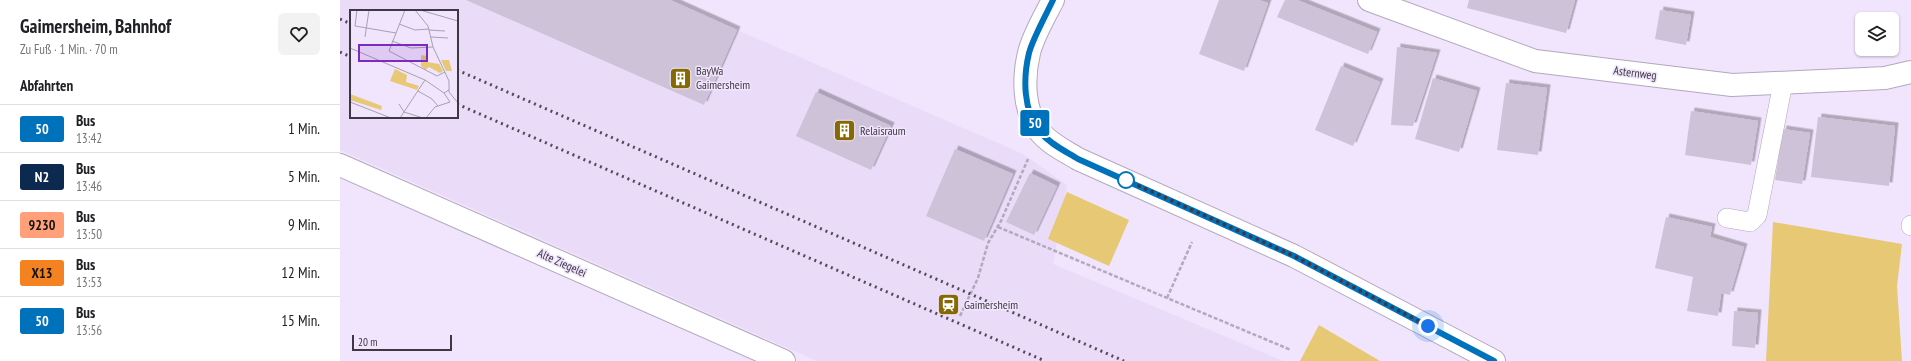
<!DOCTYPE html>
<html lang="de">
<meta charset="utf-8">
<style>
body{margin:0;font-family:"PT Sans Narrow",sans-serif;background:#f2f2f2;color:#202124;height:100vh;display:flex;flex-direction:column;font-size:15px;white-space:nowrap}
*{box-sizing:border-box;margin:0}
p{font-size:13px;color:#757577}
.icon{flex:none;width:22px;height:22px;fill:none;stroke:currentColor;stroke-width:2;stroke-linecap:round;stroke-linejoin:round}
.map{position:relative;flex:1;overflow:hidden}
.details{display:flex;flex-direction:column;background:#fff;width:340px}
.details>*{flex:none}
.badge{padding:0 8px;border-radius:3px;font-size:14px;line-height:26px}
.fabs{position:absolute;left:1515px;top:12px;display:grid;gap:8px}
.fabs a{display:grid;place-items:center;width:44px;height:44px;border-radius:6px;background:#fff;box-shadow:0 1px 3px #0004;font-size:20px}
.scale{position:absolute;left:12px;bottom:10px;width:100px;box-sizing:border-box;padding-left:4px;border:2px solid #3d3841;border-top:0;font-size:11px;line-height:14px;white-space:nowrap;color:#3d3841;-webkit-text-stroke:3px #f0e5fc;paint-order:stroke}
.you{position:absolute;width:20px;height:20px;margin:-10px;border:3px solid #fff;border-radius:50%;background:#1a73e8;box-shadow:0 0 0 6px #1a73e833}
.map>.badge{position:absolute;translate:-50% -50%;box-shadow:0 0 0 2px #fff}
h2{padding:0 20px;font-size:15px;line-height:36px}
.round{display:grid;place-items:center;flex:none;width:42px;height:42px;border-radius:6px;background:#f2f2f2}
.head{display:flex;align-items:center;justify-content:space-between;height:68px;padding:0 20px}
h1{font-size:19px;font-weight:700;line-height:30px}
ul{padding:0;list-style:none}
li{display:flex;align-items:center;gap:12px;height:48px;padding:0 20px;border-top:1px solid #e0e0e0}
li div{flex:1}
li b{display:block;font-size:15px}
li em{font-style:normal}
li .badge{min-width:44px;font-weight:700;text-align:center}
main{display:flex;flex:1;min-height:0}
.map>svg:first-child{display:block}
.built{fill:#eadbf9;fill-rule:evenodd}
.green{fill:#e7c875}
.building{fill:#cdc2d8;filter:url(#shadow)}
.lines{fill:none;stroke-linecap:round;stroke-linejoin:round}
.lane-casing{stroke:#b3a8bd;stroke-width:20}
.street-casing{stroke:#b3a8bd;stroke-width:24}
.path{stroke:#b2a9bb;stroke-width:2.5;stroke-dasharray:4 2;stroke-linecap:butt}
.lane{stroke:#fff;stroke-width:19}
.street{stroke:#fff;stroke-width:22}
.rail{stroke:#504b55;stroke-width:3;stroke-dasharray:2 4;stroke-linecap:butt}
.line-casing{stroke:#fff;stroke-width:9}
.line{stroke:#0072bc;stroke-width:6}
.walk{stroke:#3d3841;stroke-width:4;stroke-dasharray:0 7.2}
.stop-dot{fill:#fff;stroke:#0072bc;stroke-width:2}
.labels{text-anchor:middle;stroke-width:3;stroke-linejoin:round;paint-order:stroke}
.poi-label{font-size:12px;fill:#3d3841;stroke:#f0e5fc;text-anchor:start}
.street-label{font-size:12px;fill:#3d3841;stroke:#f0e5fc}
.inset-road{fill:none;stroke:#a8a0b1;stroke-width:1}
.view{fill:#7b2cbf;fill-opacity:0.15;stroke:#7b2cbf;stroke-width:2}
.inset-edge{fill:none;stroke:#3d3841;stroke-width:2}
</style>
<main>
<section class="details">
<div class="head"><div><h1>Gaimersheim, Bahnhof</h1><p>Zu Fuß · 1 Min. · 70 m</p></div><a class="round"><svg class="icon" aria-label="heart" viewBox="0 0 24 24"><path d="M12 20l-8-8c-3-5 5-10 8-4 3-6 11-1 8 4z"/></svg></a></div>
<h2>Abfahrten</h2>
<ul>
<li><span class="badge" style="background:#0072bc;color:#fff">50</span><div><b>Bus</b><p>13:42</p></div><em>1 Min.</em></li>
<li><span class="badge" style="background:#0c294f;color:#fff">N2</span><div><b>Bus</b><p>13:46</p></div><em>5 Min.</em></li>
<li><span class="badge" style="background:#ffa07a;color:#111">9230</span><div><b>Bus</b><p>13:50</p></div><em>9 Min.</em></li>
<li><span class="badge" style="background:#f58220;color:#111">X13</span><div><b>Bus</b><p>13:53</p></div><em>12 Min.</em></li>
<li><span class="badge" style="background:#0072bc;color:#fff">50</span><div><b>Bus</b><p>13:56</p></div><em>15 Min.</em></li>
</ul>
</section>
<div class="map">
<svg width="1571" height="361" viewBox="0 0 1571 361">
<defs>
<filter id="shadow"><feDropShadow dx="3.5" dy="-3.5" stdDeviation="0" flood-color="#0004"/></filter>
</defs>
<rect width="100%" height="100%" fill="#f0e5fc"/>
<path class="built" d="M0,0H126L364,105L397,30L683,154L727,185L713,264L943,361H477L0,150ZM11,11H117V117H11Z"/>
<g class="green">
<path d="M727,192L789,220L769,266L708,239Z"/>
<path d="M1433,222L1562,244L1557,286L1562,361H1426Z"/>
<path d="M979,325L1040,361H960Z"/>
</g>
<g class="building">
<path d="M126,0H330L397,30L364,105Z"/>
<path d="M879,0H919L928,3L904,71L859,54Z"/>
<path d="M945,0H957L1037,32L1028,54L937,17Z"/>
<path d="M1129,0H1235L1226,33L1127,8Z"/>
<path d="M1320,10L1351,15L1346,45L1315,39Z"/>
<path d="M1057,47L1097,53L1073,126L1051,125Z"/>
<path d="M1001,66L1040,82L1013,146L975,130Z"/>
<path d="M1093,78L1137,91L1119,152L1075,139Z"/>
<path d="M1166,83L1207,88L1198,155L1157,150Z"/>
<path d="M476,92L551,126L531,170L456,136Z"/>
<path d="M1351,111L1418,121L1411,165L1345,155Z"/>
<path d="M1478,117L1555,126L1549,186L1471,177Z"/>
<path d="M1443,129L1470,133L1462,184L1435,180Z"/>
<path d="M615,149L673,174L644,241L586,216Z"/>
<path d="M690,173L717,186L694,235L666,222Z"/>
<path d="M1326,217L1372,227L1370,237L1404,247L1390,295L1381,293L1378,316L1347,311L1353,277L1315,268Z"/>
<path d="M1394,311L1418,313L1415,348L1392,346Z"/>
</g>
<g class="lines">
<defs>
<g id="lane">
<path d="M1387,218L1410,222L1417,215L1443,83"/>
<path d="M1571,226V225"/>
</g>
<g id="street">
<path d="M713,0C705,16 693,36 689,53C683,78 683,111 700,132C710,144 725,151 738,159L954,256L1154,361"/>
<path d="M1029,0L1195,61L1392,85L1545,78L1571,72"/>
<path d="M0,165L444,361"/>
</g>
</defs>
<use href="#lane" class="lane-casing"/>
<use href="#street" class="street-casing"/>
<g class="path">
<path d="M658,227L951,350"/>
<path d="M827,298L852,242"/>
<path d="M620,316L638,278L648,243L661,221L688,159"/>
</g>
<use href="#lane" class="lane"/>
<use href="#street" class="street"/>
<g class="rail">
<path d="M0,19L11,24"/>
<path d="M0,52L11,57"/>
<path d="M117,70L784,361"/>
<path d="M117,104L705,361"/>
</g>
</g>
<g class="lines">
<defs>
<path id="line" d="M713,0C706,15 693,38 689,53C683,78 683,111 700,132C710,144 725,151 738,159L954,256L1154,361"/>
</defs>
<use href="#line" class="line-casing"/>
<use href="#line" class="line"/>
<path class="walk" d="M786,180L954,256L1088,326"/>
</g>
<defs>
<symbol id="building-square" viewBox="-11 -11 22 22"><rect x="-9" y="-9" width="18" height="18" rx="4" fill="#866903" stroke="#f0e5fc"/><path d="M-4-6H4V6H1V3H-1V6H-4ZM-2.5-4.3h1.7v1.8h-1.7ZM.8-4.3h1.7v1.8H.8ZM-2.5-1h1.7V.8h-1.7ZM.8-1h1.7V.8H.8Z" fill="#fff"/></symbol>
<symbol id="station-square" viewBox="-11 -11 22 22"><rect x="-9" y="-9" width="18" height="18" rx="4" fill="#866903" stroke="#f0e5fc"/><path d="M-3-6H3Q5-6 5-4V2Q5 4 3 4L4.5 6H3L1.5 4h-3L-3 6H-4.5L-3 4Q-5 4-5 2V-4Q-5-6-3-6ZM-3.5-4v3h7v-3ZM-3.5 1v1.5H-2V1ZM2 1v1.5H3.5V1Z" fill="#fff"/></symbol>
</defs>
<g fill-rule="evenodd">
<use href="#building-square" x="328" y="66" width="25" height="25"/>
<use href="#building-square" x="492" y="118" width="25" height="25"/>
<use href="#station-square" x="596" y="292" width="25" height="25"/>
</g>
<circle class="stop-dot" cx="786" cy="180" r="8"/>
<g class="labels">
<g class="poi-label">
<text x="356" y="75">BayWa<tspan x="356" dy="14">Gaimersheim</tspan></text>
<text x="520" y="135">Relaisraum</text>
<text x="624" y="309">Gaimersheim</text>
</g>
<g class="street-label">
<text transform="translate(1295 73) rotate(7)" y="4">Asternweg</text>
<text transform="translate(222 263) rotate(24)" y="4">Alte Ziegelei</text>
</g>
</g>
<g transform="translate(10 10)">
<rect width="108" height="108" fill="#f0e5fc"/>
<path d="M71,45L77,46V52L89,54L93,61L90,63L79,57L75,60L71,56ZM91,50H99L102,61H96ZM45,59L57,65L56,72L69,76L67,80L40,71ZM0,84L32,96L31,100L0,90Z" fill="#e7c875"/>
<path class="inset-road" d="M7,0L5,16L46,23M55,0L39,41L87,66L95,62M65,0L78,16L83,37L99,71V82L108,93M70,0L108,11M49,14L65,20L79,19M79,20L95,21M15,27L19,0M81,27L98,28M42,31L61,38L83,37M0,38L75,70L94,83L99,80M68,81L82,89L88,96M0,92L41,108M49,94L54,102L73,108M50,108L75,70M76,108L85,97L100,92L94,83"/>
<path class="view" d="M9,35H77V51H9Z"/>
<rect width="108" height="108" class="inset-edge"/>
</g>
</svg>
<div class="fabs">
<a><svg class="icon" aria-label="layers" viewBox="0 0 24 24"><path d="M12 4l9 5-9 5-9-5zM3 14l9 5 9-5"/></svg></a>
</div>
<div class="scale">20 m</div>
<div class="you" style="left:1088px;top:326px"></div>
<b class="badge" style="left:695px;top:123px;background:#0072bc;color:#fff">50</b>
</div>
</main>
